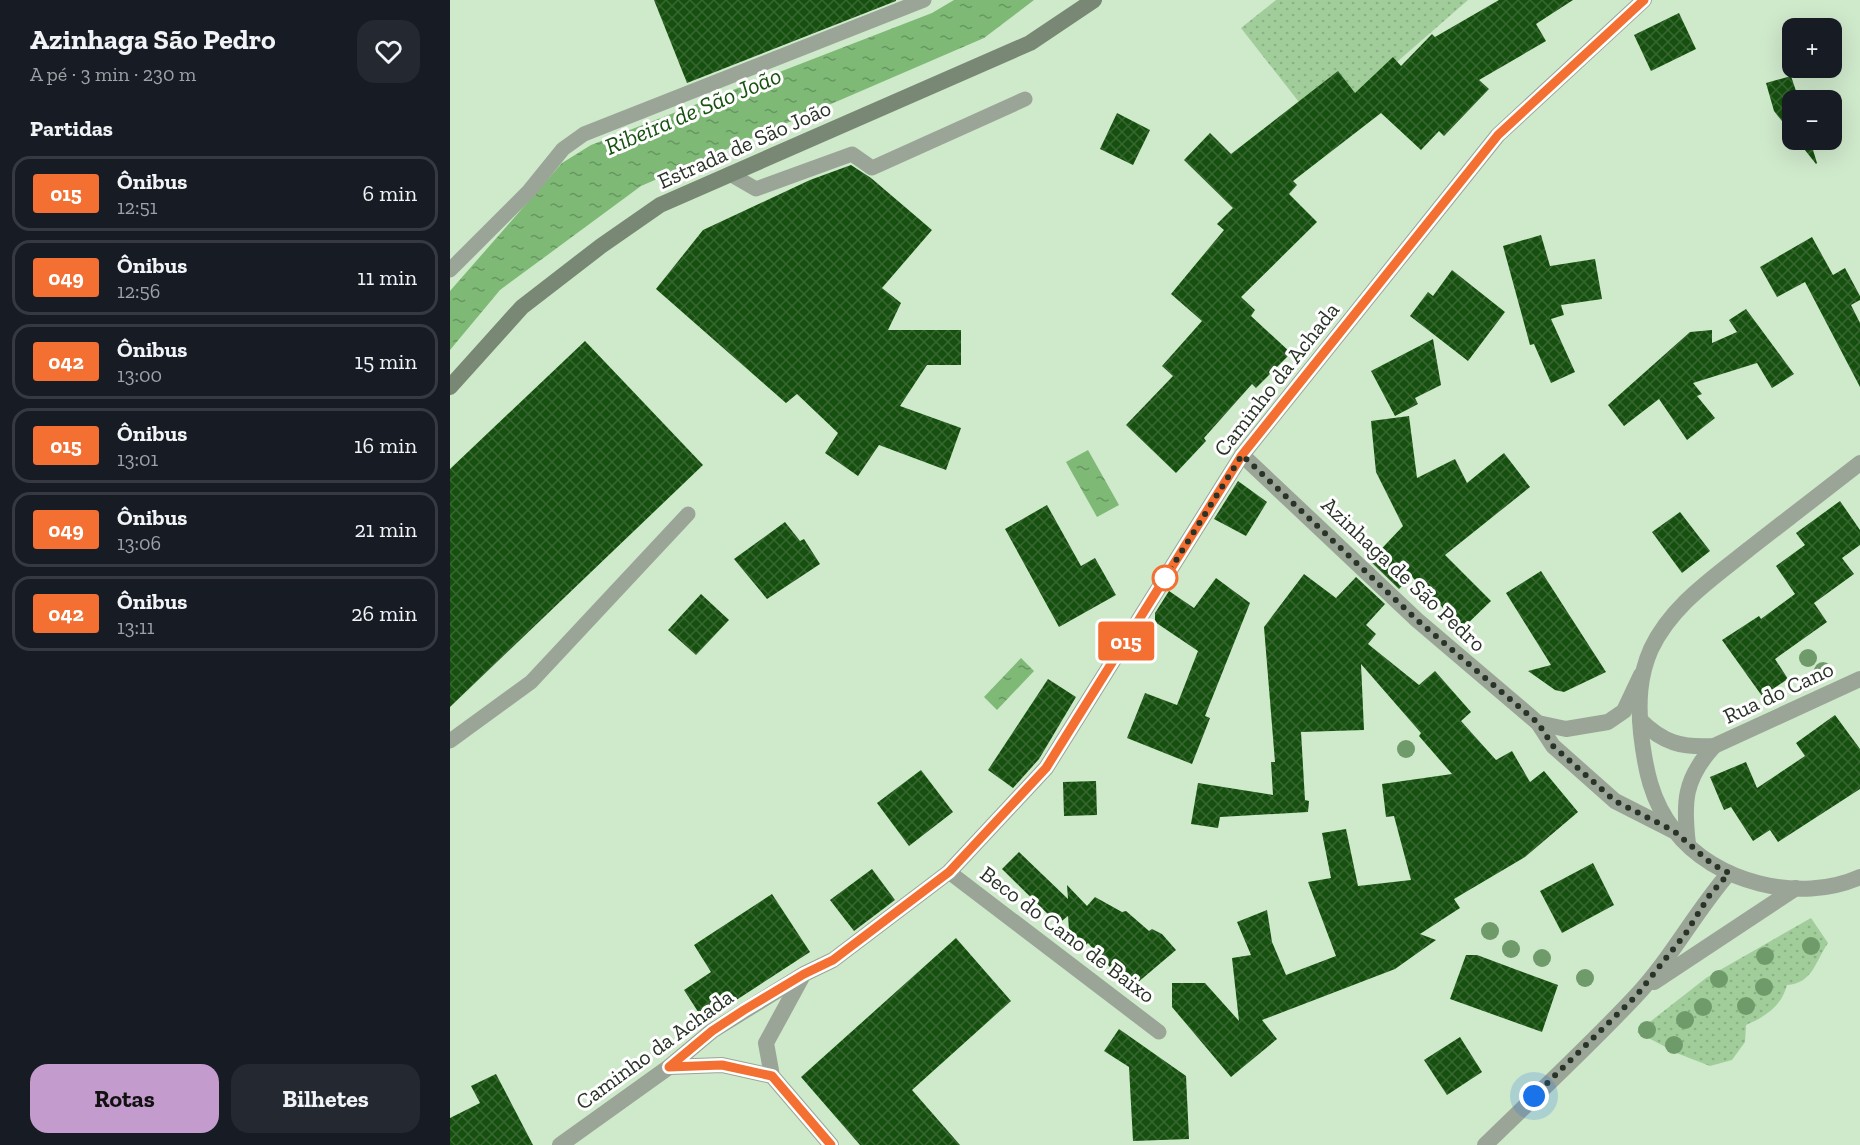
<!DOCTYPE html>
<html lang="pt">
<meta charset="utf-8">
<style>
body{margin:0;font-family:"Zilla Slab",serif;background:#242831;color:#f1f3f6;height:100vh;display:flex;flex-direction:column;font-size:22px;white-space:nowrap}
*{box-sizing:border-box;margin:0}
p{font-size:20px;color:#9ea1a6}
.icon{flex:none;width:33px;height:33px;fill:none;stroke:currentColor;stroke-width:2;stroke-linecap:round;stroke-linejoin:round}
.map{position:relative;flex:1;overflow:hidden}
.side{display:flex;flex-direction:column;background:#171b24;width:450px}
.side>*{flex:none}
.badge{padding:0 12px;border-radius:4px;font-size:21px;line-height:39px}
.controls{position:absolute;left:1332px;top:18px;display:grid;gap:12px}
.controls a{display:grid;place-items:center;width:60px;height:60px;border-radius:12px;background:#171b24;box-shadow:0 6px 24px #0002;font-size:30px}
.you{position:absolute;width:30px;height:30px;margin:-15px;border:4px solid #fff;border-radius:50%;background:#1a73e8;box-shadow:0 0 0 9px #1a73e833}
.map>.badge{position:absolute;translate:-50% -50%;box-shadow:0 0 0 3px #fff}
h2{padding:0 30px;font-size:22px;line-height:54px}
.round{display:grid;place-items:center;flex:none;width:63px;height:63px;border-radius:18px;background:#242831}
.head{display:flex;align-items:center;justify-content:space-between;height:102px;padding:0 30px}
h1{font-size:28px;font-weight:700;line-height:45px}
.action{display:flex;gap:12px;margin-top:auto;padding:12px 30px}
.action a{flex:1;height:69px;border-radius:18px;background:#c39bcd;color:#111;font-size:24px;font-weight:700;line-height:69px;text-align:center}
.action a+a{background:#242831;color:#f1f3f6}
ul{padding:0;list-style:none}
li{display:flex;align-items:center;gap:18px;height:75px;margin:0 12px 9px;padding:0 18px;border:3px solid #363941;border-radius:18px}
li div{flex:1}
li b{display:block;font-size:22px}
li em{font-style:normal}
li .badge{min-width:66px;font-weight:700;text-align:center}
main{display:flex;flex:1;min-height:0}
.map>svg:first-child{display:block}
.grass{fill:url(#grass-dots)}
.water{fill:url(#water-ripples)}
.building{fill:url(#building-cross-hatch)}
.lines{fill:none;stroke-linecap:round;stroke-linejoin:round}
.service{stroke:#9aa598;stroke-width:15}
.minor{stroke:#9aa598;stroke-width:16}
.tertiary{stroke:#9aa598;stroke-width:16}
.secondary{stroke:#788875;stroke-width:16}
.tree{fill:#6f9b6a}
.line-casing{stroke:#fff;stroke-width:14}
.line{stroke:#f37032;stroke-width:9}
.walk{stroke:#293327;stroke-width:6;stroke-dasharray:0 10.8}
.stop-dot{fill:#fff;stroke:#f37032;stroke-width:3}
.labels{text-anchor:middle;stroke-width:6;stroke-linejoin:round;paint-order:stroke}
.street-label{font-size:22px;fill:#293327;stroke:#fff}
.water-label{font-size:24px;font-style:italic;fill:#175210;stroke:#fff}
</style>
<main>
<section class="side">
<div class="head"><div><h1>Azinhaga São Pedro</h1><p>A pé · 3 min · 230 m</p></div><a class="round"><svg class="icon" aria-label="heart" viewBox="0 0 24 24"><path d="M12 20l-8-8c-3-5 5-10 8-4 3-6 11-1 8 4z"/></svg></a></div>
<h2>Partidas</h2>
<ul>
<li><span class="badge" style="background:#f37032;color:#fff">015</span><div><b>Ônibus</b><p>12:51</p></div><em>6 min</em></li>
<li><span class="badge" style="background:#f37032;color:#fff">049</span><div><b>Ônibus</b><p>12:56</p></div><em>11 min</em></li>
<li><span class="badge" style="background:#f37032;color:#fff">042</span><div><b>Ônibus</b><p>13:00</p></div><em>15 min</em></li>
<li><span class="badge" style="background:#f37032;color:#fff">015</span><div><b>Ônibus</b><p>13:01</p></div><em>16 min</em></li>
<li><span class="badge" style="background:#f37032;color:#fff">049</span><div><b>Ônibus</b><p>13:06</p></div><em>21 min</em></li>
<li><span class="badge" style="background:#f37032;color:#fff">042</span><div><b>Ônibus</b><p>13:11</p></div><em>26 min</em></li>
</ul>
<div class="action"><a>Rotas</a><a>Bilhetes</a></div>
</section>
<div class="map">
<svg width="1410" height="1145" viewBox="0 0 1410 1145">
<defs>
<pattern id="grass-dots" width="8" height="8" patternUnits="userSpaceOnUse" patternTransform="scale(1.5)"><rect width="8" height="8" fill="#a1cd9b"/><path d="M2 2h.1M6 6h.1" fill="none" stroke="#8bb086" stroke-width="1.8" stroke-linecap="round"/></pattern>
<pattern id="water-ripples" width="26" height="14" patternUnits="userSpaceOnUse" patternTransform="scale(1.5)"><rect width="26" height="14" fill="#7eb976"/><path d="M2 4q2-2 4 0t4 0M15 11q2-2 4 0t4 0" fill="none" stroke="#679761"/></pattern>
<pattern id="building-cross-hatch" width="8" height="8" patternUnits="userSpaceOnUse" patternTransform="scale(1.5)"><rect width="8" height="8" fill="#16500f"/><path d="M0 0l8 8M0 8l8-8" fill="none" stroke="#386732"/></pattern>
</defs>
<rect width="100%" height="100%" fill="#cfe9cb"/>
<g class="grass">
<path d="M826,0H1018L870,129L791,28Z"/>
<path d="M1361,918L1378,943C1365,962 1363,983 1337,985C1331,1007 1316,1016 1296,1025L1295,1042L1282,1060L1260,1066L1229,1054L1187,1032L1256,978Z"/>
</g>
<g class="water">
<path d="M504,0H584L534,38L191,186L50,290L0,350V291L112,163L141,145L482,13Z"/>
<path d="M638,450L669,505L647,517L616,462Z"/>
<path d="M571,658L584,671L547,710L534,697Z"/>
</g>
<g class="building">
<path d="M204,0H446V1L237,83Z"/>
<path d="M1049,0H1123L1086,24L1096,41L1029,80L1039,89L994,136L989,131L971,150L931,113L843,181L847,185L839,194L867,222L791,297L805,310L801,316L841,353L806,388L802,384L754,438L756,441L726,473L676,425L723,376L712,366L752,321L721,294L774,230L767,224L783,208L734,160L760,133L781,154L888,71L905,93L943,57L951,66L982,34L985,37Z"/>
<path d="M1229,13L1246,49L1201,71L1184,35Z"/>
<path d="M1341,76L1349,100H1342V134L1324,111L1316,83Z"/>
<path d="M667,113L700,130L683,165L650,149Z"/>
<path d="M1347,140H1360L1367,163L1366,164Z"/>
<path d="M401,165L421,178L482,230L432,288L451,303L438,330H511V365H477L450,406L511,428L496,470L429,445L408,476L375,453L388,433L347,394L336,403L206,289L253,230L360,180Z"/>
<path d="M1091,235L1100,266L1145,259L1152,299L1111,305L1114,315L1101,319L1125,372L1101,383L1084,344L1080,345L1053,246Z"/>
<path d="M1362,237L1383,275L1395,268L1410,296V300L1401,305L1410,323V387L1355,282L1327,297L1310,267Z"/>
<path d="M1002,270L1055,312L1018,361L960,316L978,292L983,296Z"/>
<path d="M1296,309L1344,374L1322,388L1307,363L1243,383L1252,394L1247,396L1265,418L1237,440L1209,399L1174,426L1158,405L1240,332L1262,330V343L1287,332L1279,320Z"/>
<path d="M983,339L991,385L965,398L968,404L945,416L921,371Z"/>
<path d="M135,341L253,465L0,707V469Z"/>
<path d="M959,416L967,478L1005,459L1017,483L1054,453L1080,487L995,555L1041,601L1013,628L961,576L949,589L920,561L953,526L926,472L921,421Z"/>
<path d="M788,481L817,502L796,536L764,519Z"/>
<path d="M1390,501L1410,530V545L1392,558L1404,574L1364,603L1377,622L1325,659L1338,679L1312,696L1272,640L1309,616L1311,619L1345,594L1326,566L1355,545L1346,533Z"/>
<path d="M597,505L631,566L645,558L666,595L609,627L555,529Z"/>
<path d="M1230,512L1260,551L1232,573L1202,532Z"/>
<path d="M335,522L350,541L354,539L370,564L317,599L284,559Z"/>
<path d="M1091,571L1156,672L1114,692L1105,690L1078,671L1101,665L1056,593Z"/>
<path d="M854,574L886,598L906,577L935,604L916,625L926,634L918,644L969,685L985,671L1021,712L1011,721L1046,760L1062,751L1080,782L1094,771L1128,812L1075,857L1004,899L1010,908L970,934L986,940L945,969L812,1020L827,1039L781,1077L722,1007V983H755L789,1021L782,958L801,955L787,922L817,910L822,942L836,975L886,956L858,882L881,878L872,833L896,829L908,886L961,880L944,816L936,817L932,784L1002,774L969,736L971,733L911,664L914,730L851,732L855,800L859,801L858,812L770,817L768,828L741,824L748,783L823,795L821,762H825L814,627Z"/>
<path d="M766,578L800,603L755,716L760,718L742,764L677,738L695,693L727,705L748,651L705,622V613L719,591L744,608Z"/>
<path d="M251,594L279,620L246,655L218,630Z"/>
<path d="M598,679L626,697L589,759L563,788L538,770Z"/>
<path d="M1385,715L1410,749V789L1328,842L1320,830L1303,841L1281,807L1274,810L1260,777L1296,762L1307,788L1355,756L1346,743Z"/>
<path d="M471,770L503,812L459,846L427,803Z"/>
<path d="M646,781L647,815L614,816L613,782Z"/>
<path d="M569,852L618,899L617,885L637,906L645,897L672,912L676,911L699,931L702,929L712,934L726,950L680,989L638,943L635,946L619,930L618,916L608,924L552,869Z"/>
<path d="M1143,863L1164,905L1112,933L1090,891Z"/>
<path d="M422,869L445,900L404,931L380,900Z"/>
<path d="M322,894L360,952L254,1021L234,990L261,972L244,945Z"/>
<path d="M506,938L561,1001L462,1090L510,1145H410L351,1077Z"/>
<path d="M1016,955H1027L1108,985L1092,1032L1000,999Z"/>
<path d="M669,1029L736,1076L739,1139L683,1141L679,1067L654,1051Z"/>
<path d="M1010,1037L1032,1072L997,1095L974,1060Z"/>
<path d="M46,1074L83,1145H0V1118L30,1103L21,1086Z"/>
</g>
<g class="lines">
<g class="service">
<path d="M280,174L306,189L402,154L422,168L575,99"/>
<path d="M0,270L79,191L113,149L134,134L474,0"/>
<path d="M0,741L81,682L238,514"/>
<path d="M499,872L709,1032"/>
</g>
<g class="minor">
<path d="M792,455L967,620L1088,723L1103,746L1165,801L1224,831"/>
<path d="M1190,720C1213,743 1232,748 1264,746L1410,679"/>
<path d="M1088,723L1116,729L1158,722L1174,711L1191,675"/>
<path d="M1238,844C1233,802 1234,779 1264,746"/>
</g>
<g class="tertiary">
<path d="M1410,463C1373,492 1336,520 1299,549C1262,579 1222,605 1201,649C1189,676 1188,703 1191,733C1195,768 1201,801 1224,830C1264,883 1350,904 1410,877"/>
<path d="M352,977L316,1043L322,1076L381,1145"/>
<path d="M1204,982L1346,888"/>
<path d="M219,1067L272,1065L322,1076"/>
<path d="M110,1145L219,1067L262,1031L354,974L383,960L499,872L596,768L792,455L1048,135L1194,0"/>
<path d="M1035,1145C1085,1096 1137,1048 1185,997C1221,959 1245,912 1279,873"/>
</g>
<path class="secondary" d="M0,387L72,307L151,246L210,205L580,43L644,0"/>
</g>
<g class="tree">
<circle cx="1358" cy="658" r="9"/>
<circle cx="1373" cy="671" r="9"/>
<circle cx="956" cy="749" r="9"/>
<circle cx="1040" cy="931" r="9"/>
<circle cx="1361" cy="946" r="9"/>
<circle cx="1061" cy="949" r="9"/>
<circle cx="1315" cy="956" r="9"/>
<circle cx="1092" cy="958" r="9"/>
<circle cx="1135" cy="978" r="9"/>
<circle cx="1269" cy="979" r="9"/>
<circle cx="1314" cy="987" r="9"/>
<circle cx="1296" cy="1006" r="9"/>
<circle cx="1253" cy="1007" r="9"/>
<circle cx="1235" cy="1020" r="9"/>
<circle cx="1197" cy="1030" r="9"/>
<circle cx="1224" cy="1045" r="9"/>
</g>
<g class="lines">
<defs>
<path id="line" d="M381,1145L322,1076L272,1065L219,1067L262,1031L294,1010L354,974L383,960L499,872L596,768L792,455L1048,135L1194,0"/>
</defs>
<use href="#line" class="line-casing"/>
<use href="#line" class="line"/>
<path class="walk" d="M715,578L792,455L967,620L1088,723L1103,746L1165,801L1224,831L1262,864L1279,873L1259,896L1236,933L1186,996L1084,1096"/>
</g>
<circle class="stop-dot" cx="715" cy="578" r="12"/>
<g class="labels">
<g class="street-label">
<text transform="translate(294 144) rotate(-24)" y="8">Estrada de São João</text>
<text transform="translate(826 379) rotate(-52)" y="8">Caminho da Achada</text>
<text transform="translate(954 574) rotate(43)" y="8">Azinhaga de São Pedro</text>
<text transform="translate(1328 692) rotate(-25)" y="8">Rua do Cano</text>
<text transform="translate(618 934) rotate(37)" y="8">Beco do Cano de Baixo</text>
<text transform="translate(204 1049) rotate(-36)" y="8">Caminho da Achada</text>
</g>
<g class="water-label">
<text transform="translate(243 111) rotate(-23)" y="8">Ribeira de São João</text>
</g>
</g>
</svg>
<div class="controls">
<a>+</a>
<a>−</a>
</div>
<div class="you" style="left:1084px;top:1096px"></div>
<b class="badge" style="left:676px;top:641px;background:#f37032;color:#fff">015</b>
</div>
</main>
